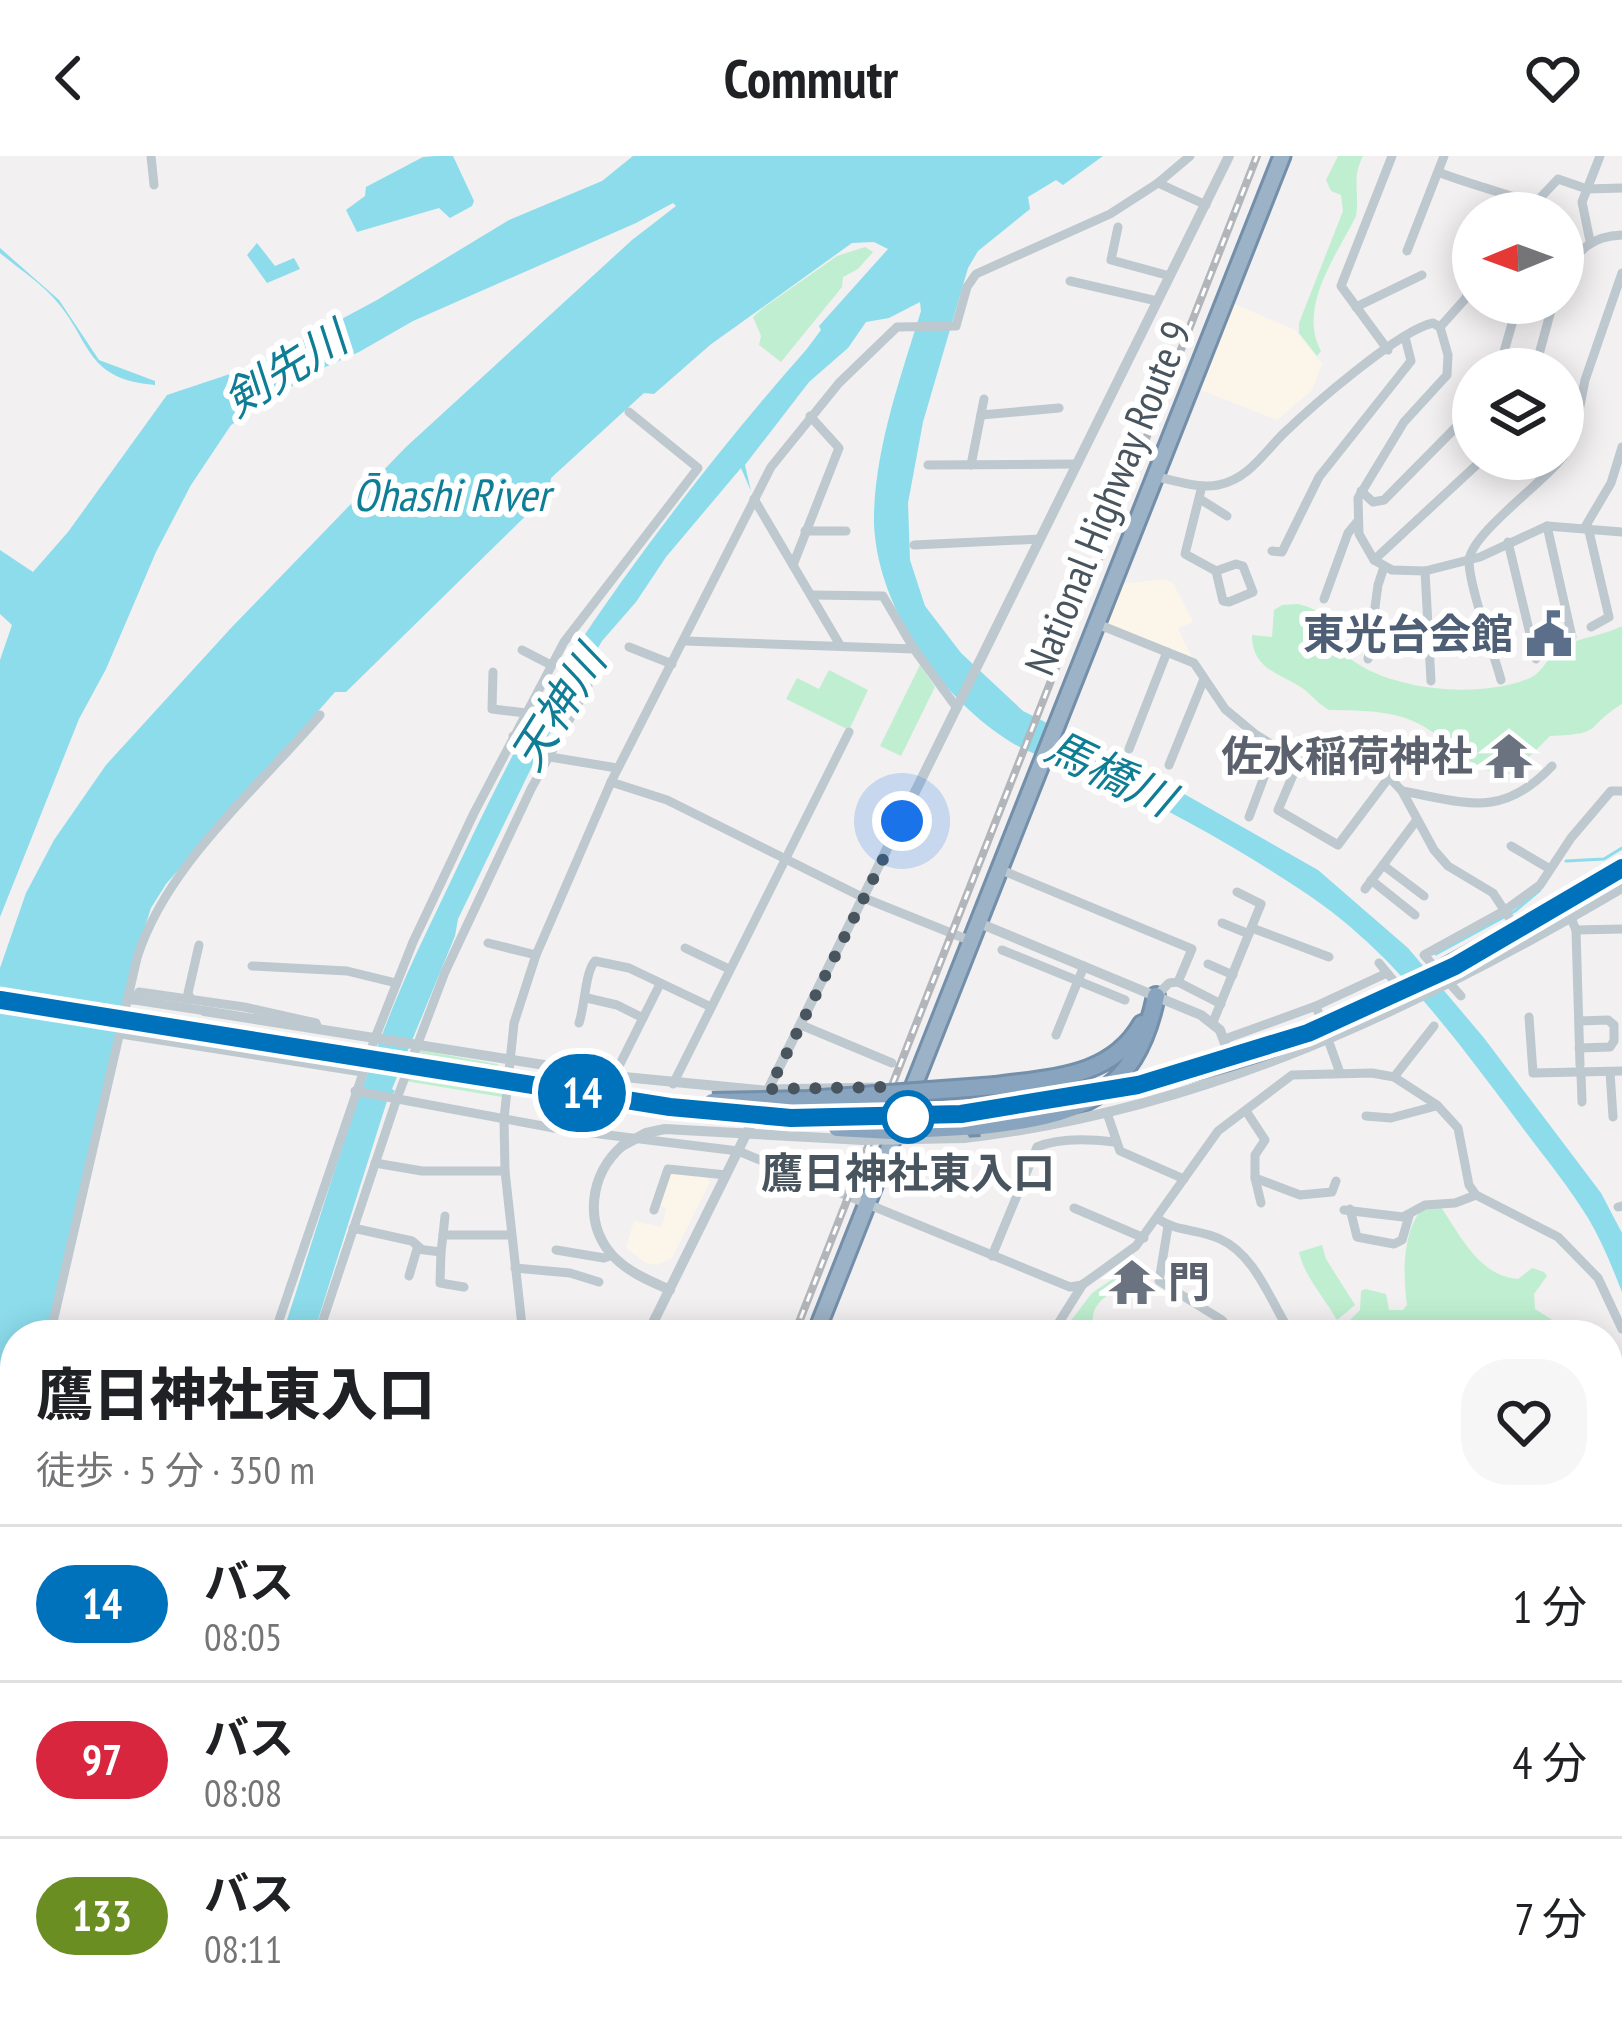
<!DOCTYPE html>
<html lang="ja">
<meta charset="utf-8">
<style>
body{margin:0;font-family:"PT Sans Narrow","Noto Sans JP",sans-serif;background:#f6f6f6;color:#202124;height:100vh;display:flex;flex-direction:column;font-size:45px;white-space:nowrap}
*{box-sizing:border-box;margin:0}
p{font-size:39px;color:#757577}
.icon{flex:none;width:66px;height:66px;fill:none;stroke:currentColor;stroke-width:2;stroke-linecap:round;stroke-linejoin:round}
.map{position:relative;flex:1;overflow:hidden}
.drawer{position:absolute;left:0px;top:1164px;width:1623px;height:699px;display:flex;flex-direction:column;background:#fff;border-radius:48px 48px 0 0;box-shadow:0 6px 30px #0003}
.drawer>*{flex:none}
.badge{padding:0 24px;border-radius:39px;font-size:42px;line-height:78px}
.needle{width:78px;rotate:269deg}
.tools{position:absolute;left:1452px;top:36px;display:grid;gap:24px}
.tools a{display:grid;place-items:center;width:132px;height:132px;border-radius:50%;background:#fff;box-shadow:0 6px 30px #0003;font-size:60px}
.you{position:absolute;width:60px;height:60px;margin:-30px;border:9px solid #fff;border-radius:50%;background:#1a73e8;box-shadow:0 0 0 18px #1a73e833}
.map>.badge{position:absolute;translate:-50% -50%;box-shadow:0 0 0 6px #fff}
.round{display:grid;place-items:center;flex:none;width:126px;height:126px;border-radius:48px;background:#f6f6f6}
.head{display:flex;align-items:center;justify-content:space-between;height:204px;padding:0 36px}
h1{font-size:57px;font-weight:800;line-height:90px}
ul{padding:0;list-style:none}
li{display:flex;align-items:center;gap:36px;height:156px;padding:0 36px;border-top:3px solid #e0e0e0}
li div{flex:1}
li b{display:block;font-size:45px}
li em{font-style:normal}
li .badge{min-width:132px;font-weight:700;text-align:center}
header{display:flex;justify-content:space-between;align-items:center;height:156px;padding:0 36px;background:#fff;font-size:54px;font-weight:800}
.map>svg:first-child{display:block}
.commercial{fill:#fcf6ea}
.green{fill:#bfefd0}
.water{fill:#8cdcec}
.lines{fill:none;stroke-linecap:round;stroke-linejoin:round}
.stream{stroke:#8cdcec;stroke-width:3}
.trunk-casing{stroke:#738faa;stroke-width:21}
.motorway-casing{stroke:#738faa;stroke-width:22}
.minor{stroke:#bec8cf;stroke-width:9}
.tertiary{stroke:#bec8cf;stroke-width:10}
.trunk{stroke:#9cb2c6;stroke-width:15}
.motorway{stroke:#88a4be;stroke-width:16}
.rail-casing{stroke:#b2b6ba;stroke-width:8}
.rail{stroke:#fff;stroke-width:3;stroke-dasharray:9;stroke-linecap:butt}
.motorway-bridge-casing{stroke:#738faa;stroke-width:22;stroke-linecap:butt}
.tertiary-bridge{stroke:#bec8cf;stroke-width:10}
.motorway-bridge{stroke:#88a4be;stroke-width:16}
.line-casing{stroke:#fff;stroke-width:27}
.line{stroke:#0072bc;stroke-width:18}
.walk{stroke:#48545e;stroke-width:12;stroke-dasharray:0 21.6}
.stop-dot{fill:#fff;stroke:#0072bc;stroke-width:6}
.labels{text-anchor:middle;stroke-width:12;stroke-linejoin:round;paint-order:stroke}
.street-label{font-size:42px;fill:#48545e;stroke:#fff}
.service-label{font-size:42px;font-weight:bold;fill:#4e5e75;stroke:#fff;text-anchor:end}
.worship-label{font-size:42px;font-weight:bold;fill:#5b616d;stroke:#fff;text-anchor:end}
.stop-label{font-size:42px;font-weight:bold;fill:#48545e;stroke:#fff}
.water-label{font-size:45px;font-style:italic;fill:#0e7d95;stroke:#fff}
</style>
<header><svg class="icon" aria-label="back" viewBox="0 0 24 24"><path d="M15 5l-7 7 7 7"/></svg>Commutr<svg class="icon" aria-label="heart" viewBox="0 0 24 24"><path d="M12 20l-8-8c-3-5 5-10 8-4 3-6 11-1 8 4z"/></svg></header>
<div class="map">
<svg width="1622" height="1862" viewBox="0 0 1622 1862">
<rect width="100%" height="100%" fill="#f2f0f0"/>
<g class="commercial">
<path d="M1232,147L1295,174L1322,208L1312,234L1277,264L1198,233Z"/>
<path d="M1164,423L1173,427L1193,466L1178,472L1193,504L1107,468L1121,428Z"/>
<path d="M672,1017L708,1021L710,1026L672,1102L657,1109L646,1107L626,1092L634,1065L662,1071L666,1053L660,1049L668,1020Z"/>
</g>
<g class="green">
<path d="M1338,0H1363C1351,23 1360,36 1356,60C1337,99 1297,151 1321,195L1317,200L1299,177V167L1343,55L1341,39L1331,35L1326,24Z"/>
<path d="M865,91L873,96L858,113L843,121L842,131L781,206L759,189L761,180L753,161L763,152L837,100Z"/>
<path d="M1298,448C1339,457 1323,484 1352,504C1394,535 1481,543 1530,522C1545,515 1547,499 1562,491C1581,481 1605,479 1622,470V548C1584,571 1606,578 1550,580L1513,617C1476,622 1459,593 1431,575C1399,553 1365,555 1329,554C1319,548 1313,541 1305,534C1282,517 1252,515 1252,479L1272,481L1274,454L1282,449Z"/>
<path d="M920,509L935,531L901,600L880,590Z"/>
<path d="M829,514L868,534L849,574L786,543L797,522L819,533Z"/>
<path d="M419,894L497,908L501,912L502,941L405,925Z"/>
<path d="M1441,1051C1460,1079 1479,1120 1518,1123L1532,1112L1544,1116L1547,1120L1534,1138L1535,1153L1554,1165L1573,1169L1579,1179H1343L1342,1172L1360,1154L1361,1135L1365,1133L1386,1138L1389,1154H1403L1407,1149C1403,1119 1402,1077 1422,1053Z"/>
<path d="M1322,1089L1326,1103L1355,1149L1337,1164C1324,1141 1304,1120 1299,1096Z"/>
<path d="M1120,1118L1124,1119V1129C1104,1140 1085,1152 1096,1176L1101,1179H1060L1092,1137Z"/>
</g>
<g class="water">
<path d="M436,0H453L474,45L472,50L450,62L439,52L357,76L346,54L365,40L366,31L423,1Z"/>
<path d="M633,0H1103L1063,29L1056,24L1028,41L1030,53L978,95L968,112L923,266L908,347L910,404L925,450L961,497L1023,555L1149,618L1318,714L1408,792L1484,882L1601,1037L1622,1077V1136C1612,1111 1602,1085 1588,1062C1568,1029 1542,998 1519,967C1456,883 1392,794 1304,736C1240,693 1168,653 1098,621C1068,607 1034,602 1006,583C937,538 872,443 874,358C876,289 901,220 921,155L920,146L889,162L866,166L848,192L809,226L745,309L751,335L741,312L666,401L636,446L602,485L538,598L458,763L455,780L392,933L395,935L387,945L316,1170L311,1179H282C326,1047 364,904 426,777C472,682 515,584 573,496C643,391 722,289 806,194L821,174L819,170L888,93L874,86L852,87L710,189L654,238L644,237L551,322L549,337L346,536H335L166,728L151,752L134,804L46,1179H15V1318L0,1388V812L26,737L54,684L106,609L231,472L406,291L632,84L676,50L673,47L636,67L413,165L359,196L314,216L231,269L191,329L156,396L106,513L79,563L0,761V504L12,469L0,458V394L33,416L68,376L167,239L260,208L287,188H295L377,144L509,64L602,25Z"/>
<path d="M257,87L275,110L294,102L300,113L267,127L247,99Z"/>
<path d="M0,92L59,144L99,204L155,225V229C86,223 92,188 58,147C43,128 19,113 0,97Z"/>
</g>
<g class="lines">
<g class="stream">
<path d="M1566,705L1604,703L1622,692"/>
<path d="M1436,798L1515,755L1540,734"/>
</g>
<defs>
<g id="trunk">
<path d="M815,1179L1282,0"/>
<path d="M525,1862L531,1848"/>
</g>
<g id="motorway">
<path d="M996,930C1052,922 1111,922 1142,868"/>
<path d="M980,970C1075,960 1135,943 1156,840"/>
</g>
</defs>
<use href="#trunk" class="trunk-casing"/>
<use href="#motorway" class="motorway-casing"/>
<g class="minor">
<path d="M151,0L154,29"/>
<path d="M1438,16C1469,28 1500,36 1531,46L1540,42L1558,23L1587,33L1622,32"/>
<path d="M1158,27L1206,49"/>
<path d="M1118,71L1111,104L1170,120"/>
<path d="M1590,85L1582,46L1600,0"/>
<path d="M1407,95L1444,0"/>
<path d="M1563,119C1579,94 1591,80 1622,79"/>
<path d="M1070,125L1157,145"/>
<path d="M1356,151L1422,119"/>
<path d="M1440,171L1466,142L1472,113"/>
<path d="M1388,194L1341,130L1392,0"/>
<path d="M1499,213L1518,147"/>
<path d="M1535,213L1553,147"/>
<path d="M981,259L1059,252"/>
<path d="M1563,301L1574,281L1585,224L1622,117"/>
<path d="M928,309L1077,308"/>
<path d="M971,309L984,243"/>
<path d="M1153,320C1174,324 1197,333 1218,329C1248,323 1263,298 1283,278C1311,251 1399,174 1433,167L1440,171L1448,199L1447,219L1404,266L1358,342L1359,378L1374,404L1392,414L1425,415L1480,401L1547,370L1622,376"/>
<path d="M1202,330L1185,398L1216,415L1236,408L1243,410L1253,436L1229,446L1223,445L1216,415"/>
<path d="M1361,335L1373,346L1384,344L1473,254"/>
<path d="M754,343L840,489"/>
<path d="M1200,343L1227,360"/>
<path d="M1547,370L1572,481"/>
<path d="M1585,371L1611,327L1622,291"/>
<path d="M1588,371L1609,461L1591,471"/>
<path d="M805,375H846"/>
<path d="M1508,386L1536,503"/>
<path d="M914,389L1040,383"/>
<path d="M1272,395L1282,396L1319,321L1411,205L1405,181"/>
<path d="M1374,404L1483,303"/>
<path d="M793,409L839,292L810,260"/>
<path d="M1425,415L1431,525"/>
<path d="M811,439L883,440L914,493"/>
<path d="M1324,443L1348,377L1358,365"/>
<path d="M1095,467L1194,507L1225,553L1255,578L1299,605L1383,615L1402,635L1434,694L1448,710L1493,737L1518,775"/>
<path d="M685,485L914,493L957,552"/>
<path d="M629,491L672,508"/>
<path d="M522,494L551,509"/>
<path d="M1368,503L1378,429L1384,411"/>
<path d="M493,516L492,553L526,557"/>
<path d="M1501,524C1493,495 1470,433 1469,406C1468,380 1543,327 1561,303"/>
<path d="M513,580L550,601L617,612"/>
<path d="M1129,593L1167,496"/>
<path d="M1299,605L1278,654L1338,689L1390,620L1408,586"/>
<path d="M1169,609L1204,523"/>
<path d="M611,626L667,644L864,742L971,785"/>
<path d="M1402,635C1467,647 1502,663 1552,610"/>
<path d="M1249,661L1275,592"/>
<path d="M1511,690L1550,713"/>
<path d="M1383,709L1424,740"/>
<path d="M999,713L1192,793L1178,826L1169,827L1156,840"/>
<path d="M1371,724L1415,759"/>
<path d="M1365,733L1416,665"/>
<path d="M1571,762L1576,774L1622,773"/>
<path d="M1222,767L1249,778"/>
<path d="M1252,772L1329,801"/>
<path d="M1576,774L1580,909"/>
<path d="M488,787L536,799"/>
<path d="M685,792L729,813"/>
<path d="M1002,794L1125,844"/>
<path d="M1379,807L1398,830"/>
<path d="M1208,808L1233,819"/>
<path d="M252,810L347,815L396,827"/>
<path d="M1178,826L1221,848"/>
<path d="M1461,840L1424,799L1504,755L1540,729L1571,682L1611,635H1622"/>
<path d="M587,842L617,849L643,862"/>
<path d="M128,843L200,854"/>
<path d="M133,844L139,836L244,851L316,867L318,873"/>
<path d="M191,844L188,837L199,789"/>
<path d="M1316,850L1387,817"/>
<path d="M1529,861L1533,917L1622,915"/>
<path d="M1579,865L1608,864L1614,869V885L1610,891L1579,892"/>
<path d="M1213,866L1261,748L1237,736"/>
<path d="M579,867C585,850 585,816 595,805L629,812L711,851"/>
<path d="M801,869L892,907"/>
<path d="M121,878L362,916"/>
<path d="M1056,879L1084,810"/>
<path d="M1225,883L1316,850L1340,917"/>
<path d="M1610,916L1613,961"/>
<path d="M1581,917L1582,946"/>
<path d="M614,920L660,828"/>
<path d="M1394,921L1434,870"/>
<path d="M673,928L849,576"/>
<path d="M769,933L882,931"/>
<path d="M355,935L559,973L738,995L1070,1131L1082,1129L1136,1090L1218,975L1292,919L1372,917L1394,921L1437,949L1458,972L1469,1029L1476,1039L1558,1081L1598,1122L1622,1173"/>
<path d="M1246,955L1265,984L1255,999V1022L1300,1039L1332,1036L1336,1025"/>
<path d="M1107,957L1120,995L1184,1023"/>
<path d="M1366,960L1391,962L1436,950"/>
<path d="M375,1007L422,1015H505"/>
<path d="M1255,1022L1261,1047"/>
<path d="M1618,1051L1622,1050"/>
<path d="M1074,1052L1144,1082"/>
<path d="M1350,1053L1357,1081L1394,1088L1402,1084L1409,1060"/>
<path d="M654,1054L668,1013L726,1019"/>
<path d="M1344,1054L1403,1061L1425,1049L1455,1047L1476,1039"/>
<path d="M1158,1063C1177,1076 1199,1073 1220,1083C1256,1099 1271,1147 1292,1179"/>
<path d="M1168,1070L1159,1125L1222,1164L1234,1179"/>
<path d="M353,1072L412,1085L420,1092"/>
<path d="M443,1079L445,1060"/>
<path d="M556,1094L604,1102L612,1099"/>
<path d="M441,1096L440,1127L464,1131"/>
<path d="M992,1100L1037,991C1060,981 1090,983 1114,986"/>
<path d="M515,1112L570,1117L599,1126"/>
<path d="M409,1120L417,1093L441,1096L443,1079H511"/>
<path d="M318,1168L357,1179"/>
<path d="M50,1179L137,802C166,709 257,633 320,559"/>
<path d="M274,1179L375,882L413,786L474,657L564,486L698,312L629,256"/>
<path d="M318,1179L396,945L445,816L531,633L588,530"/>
<path d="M417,1179L420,1169H428L523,1179"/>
<path d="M523,1179L505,1015L504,963L514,867L536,799L611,626L771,311L839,227L897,171L956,170L967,131L976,118L1110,58L1158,27L1190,0"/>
<path d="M1051,1179L1083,1128"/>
<path d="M1608,1339L1622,1311"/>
<path d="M0,1411L15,1341"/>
<path d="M1608,1414H1622"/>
<path d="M1608,1599L1622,1598"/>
<path d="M1608,1629L1622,1665L1608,1669"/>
<path d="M0,1737L14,1619"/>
<path d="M0,1747L15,1748"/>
<path d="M0,1768L15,1769"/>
<path d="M0,1811L15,1812"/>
<path d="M222,1848L223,1862"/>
<path d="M768,1848L877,1862"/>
<path d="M992,1848L995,1862"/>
<path d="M1140,1848L1159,1862"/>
<path d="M1240,1848L1250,1862"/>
<path d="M1475,1848L1479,1862"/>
<path d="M112,1862L114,1848"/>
<path d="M152,1862L154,1848"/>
<path d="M516,1862L517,1848"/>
<path d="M739,1862L741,1848"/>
<path d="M999,1862L1030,1859"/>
<path d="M1107,1862L1113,1848"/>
<path d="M1221,1862L1222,1848"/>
<path d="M1315,1862L1319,1848"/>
</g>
<g class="tertiary">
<path d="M979,767L1201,859L1220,874L1233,909"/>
<path d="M204,855L614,920L768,935"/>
<path d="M964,982C1203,955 1418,852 1622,732"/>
<path d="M622,990C590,1018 583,1067 613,1100C628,1116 650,1125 670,1134"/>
<path d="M647,1179L1229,0"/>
<path d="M376,1862L386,1848"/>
<path d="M1574,1862L1622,1843"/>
</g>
<use href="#trunk" class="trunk"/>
<use href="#motorway" class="motorway"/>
<defs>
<g id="rail">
<path d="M794,1179L1257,0"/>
<path d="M397,1862L407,1848"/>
</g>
</defs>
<use href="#rail" class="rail-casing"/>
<use href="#rail" class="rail"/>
<defs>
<g id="motorway-bridge">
<path d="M0,845C141,867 282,889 422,912C527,928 632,949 737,958C912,974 1090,950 1257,896C1389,852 1502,779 1622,712"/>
<path d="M712,946L808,944L996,930"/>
<path d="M837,972L891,975L980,970"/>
</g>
</defs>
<use href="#motorway-bridge" class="motorway-bridge-casing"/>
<path class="tertiary-bridge" d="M622,990L646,977L665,973L863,984L964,982"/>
<use href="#motorway-bridge" class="motorway-bridge"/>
</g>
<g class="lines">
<defs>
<path id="line" d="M0,844L670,951L791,962L961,958L1138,929L1308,877L1455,810L1622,712"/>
</defs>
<use href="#line" class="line-casing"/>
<use href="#line" class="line"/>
<path class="walk" d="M902,665L769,933L883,931L908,961"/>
</g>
<defs>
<symbol id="civic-bare" viewBox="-9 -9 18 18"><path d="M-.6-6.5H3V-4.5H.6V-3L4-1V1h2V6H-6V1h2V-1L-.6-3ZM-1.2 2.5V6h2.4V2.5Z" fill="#5c6f8a" stroke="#fff" stroke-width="2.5" paint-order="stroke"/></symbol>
<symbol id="temple-bare" viewBox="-9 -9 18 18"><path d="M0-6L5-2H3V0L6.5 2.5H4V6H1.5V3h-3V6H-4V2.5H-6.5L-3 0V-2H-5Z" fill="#6b7280" stroke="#fff" stroke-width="2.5" paint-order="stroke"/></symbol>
</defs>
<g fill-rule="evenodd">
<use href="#civic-bare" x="1516" y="445" width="66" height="66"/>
<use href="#temple-bare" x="1476" y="567" width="66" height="66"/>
<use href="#temple-bare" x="1099" y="1093" width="66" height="66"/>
</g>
<circle class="stop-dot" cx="908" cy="961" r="24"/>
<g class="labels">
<g class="street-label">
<text transform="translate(1108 342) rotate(-68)" y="15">National Highway Route 9</text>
</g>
<g class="service-label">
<text x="1513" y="493">東光台会館</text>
</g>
<g class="worship-label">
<text x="1473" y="615">佐水稲荷神社</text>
<text x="1168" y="1141" text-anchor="start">門</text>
</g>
<g class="stop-label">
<text x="908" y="1032">鷹日神社東入口</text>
</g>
<g class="water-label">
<text transform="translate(285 213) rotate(-32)" y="16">剣先川</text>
<text x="451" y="355">Ōhashi River</text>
<text transform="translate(558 552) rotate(-58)" y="16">天神川</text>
<text transform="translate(1110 617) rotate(26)" y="16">馬橋川</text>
</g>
</g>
</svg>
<div class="tools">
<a><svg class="needle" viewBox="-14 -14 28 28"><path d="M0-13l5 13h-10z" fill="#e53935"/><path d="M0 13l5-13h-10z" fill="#757577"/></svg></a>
<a><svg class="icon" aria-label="layers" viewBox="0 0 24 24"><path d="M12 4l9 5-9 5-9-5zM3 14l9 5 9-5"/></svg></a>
</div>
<div class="you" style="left:902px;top:665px"></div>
<b class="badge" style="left:582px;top:937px;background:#0072bc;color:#fff">14</b>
<section class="drawer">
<div class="head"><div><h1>鷹日神社東入口</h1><p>徒歩 · 5 分 · 350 m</p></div><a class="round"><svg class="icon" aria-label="heart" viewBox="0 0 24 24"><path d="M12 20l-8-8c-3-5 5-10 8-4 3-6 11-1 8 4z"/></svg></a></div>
<ul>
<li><span class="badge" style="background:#0072bc;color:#fff">14</span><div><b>バス</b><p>08:05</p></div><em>1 分</em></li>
<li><span class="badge" style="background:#d7263d;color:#fff">97</span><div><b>バス</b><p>08:08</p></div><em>4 分</em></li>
<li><span class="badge" style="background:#6b8e23;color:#fff">133</span><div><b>バス</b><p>08:11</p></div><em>7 分</em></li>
</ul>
</section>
</div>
